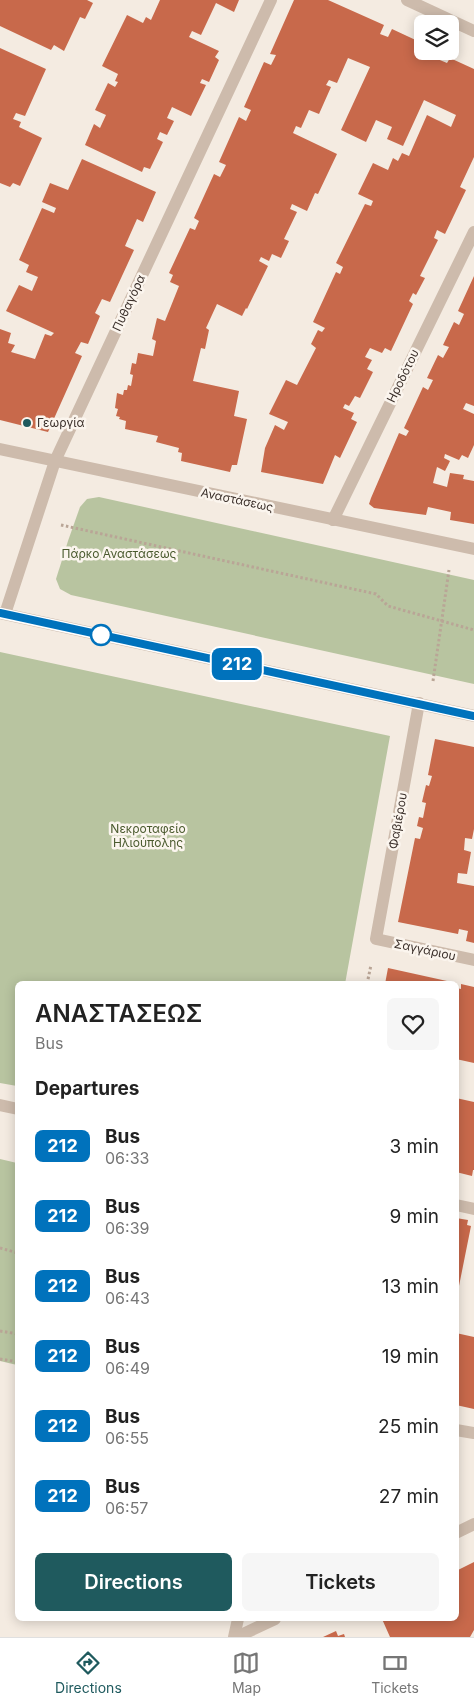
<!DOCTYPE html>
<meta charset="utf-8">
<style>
body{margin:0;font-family:Inter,sans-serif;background:#f6f6f6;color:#222;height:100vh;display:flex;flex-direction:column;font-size:19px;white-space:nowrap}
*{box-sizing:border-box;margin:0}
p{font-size:16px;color:#767676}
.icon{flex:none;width:28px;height:28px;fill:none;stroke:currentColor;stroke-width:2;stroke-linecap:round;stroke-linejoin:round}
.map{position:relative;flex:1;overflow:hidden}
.details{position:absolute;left:15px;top:981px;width:444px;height:640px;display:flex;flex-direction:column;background:#fff;border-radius:8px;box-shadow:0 2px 12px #0003}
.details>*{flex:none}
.badge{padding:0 10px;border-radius:8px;font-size:18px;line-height:32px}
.buttons{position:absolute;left:414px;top:15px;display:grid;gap:10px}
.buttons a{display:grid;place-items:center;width:45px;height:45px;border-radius:8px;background:#fff;box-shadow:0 2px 12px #0003;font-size:25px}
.map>.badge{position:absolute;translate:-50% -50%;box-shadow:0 0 0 2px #fff}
h2{padding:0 20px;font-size:19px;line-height:45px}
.round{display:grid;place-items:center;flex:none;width:52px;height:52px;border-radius:8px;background:#f6f6f6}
.overview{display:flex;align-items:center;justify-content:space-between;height:85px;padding:0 20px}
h1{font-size:24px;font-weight:600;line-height:38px}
.cta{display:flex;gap:10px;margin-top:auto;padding:10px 20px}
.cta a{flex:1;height:58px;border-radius:8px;background:#1f5a5e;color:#fff;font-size:20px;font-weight:600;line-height:58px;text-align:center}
.cta a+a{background:#f6f6f6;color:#222}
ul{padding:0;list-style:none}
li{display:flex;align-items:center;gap:15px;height:70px;padding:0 20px}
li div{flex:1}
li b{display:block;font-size:19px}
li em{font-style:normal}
li .badge{min-width:55px;font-weight:700;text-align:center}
.tab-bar{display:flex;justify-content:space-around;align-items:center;height:70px;border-top:1px solid #e0e0e0;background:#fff;font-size:14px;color:#767676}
.tab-bar a{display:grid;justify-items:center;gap:2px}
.tab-bar .active{color:#1f5a5e}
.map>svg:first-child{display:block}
.green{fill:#b8c4a0}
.building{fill:#c8694b}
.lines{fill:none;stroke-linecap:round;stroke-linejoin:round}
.path{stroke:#b9a596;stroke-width:3;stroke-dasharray:2.5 2.5;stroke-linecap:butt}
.minor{stroke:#cdbbac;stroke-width:12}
.line-casing{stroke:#fff;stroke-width:11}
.line{stroke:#0072bc;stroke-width:8}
.poi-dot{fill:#1f5a5e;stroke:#fbf5ee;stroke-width:2}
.stop-dot{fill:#fff;stroke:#0072bc;stroke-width:2.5}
.labels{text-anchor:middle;stroke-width:5;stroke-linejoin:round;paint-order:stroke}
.street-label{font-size:12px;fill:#3b302b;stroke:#fbf5ee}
.poi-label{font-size:12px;fill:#3b302b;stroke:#fbf5ee;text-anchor:start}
.park-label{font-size:12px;fill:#4a5a2e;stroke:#fbf5ee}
</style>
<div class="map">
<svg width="474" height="1637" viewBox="0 0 474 1637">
<rect width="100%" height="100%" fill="#f4ebe1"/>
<g class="green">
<path d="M99,497L474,580V684L71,595L60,589L56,579L68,541L80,507L87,499Z"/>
<path d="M0,652L390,736L345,984H18L17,1086L0,1083Z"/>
<path d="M0,1159L17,1163V1365L0,1361Z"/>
</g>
<g class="building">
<path d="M0,0H87L93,3L85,19L80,17L64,51L54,45L51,50L0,26Z"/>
<path d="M160,0H239L234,12L216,3L201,35L192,31L189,37L219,51L215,57L219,60L209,82L202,79L200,83L206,85L191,116L172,107L167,118L174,121L167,135L160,132L157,139L163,142L150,169L144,167L142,172L85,145L94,124L100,128L106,115L95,110L108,83L115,87L118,82L115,81L118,74L102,66L127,15L143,23L146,17L151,20Z"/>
<path d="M294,0H328L384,25L380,34L388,37L392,29L422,43V51H438L435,58L447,63L450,58L474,69V157L460,187L466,190L445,234L437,230L434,238L438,240L420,276L425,278L416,295L413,293L409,301L413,304L391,351L385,348L382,353L370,348L365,357L372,360L367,369L373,372L360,398L355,396L349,406L345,404L343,408L354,413L351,419L357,422L340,458L335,455L323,484L261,472L265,448L275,425L284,430L288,422L269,414L286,380L297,385L316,348L311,344L318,330L322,332L325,328L313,322L336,272L340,274L343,267L336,263L365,204L371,206L373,201L358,194L373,163L388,170L393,158L398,161L402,153L409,156L427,115L451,127L456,115L424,100L403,146L387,139L392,127L376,120L366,142L341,130L370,67L348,58L337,83L329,80L326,85L331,87L319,114L309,110L301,128L296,126L293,133L337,154L318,194L315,193L307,211L292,204L290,209L297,212L284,239L289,241L281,258L272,254L269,261L261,257L259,261L268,266L247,309L246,308L242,316L217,304L206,328L209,330L205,349L201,348L193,381L239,391L234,416L247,419L237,465H232L230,472L181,461L182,453L178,452L179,448L156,442L158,436L125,429L126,421L119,419L120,417L116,416L118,409L115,408L117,393L123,395L124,390H127L128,385L131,386L133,375L130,374L132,363L136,364L138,353L153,356L156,341L152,339L157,318L165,321L179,286L170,282L173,275L169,273L190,228L195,230L199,221L194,218L214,174L220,177L226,165L219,162L239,117L246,121L251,110L244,107L264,62L271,65L276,55L270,54Z"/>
<path d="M0,48L46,69L25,116L16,113L13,119L21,122L19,127L42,138L20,186L13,183L10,187L0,183Z"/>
<path d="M82,159L156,192L143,222L137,219L125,246L134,250L110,302L102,299L95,313L100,316L88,344L81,342L75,353L82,356L48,432L0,420V329L11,333L8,343L15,345L11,352L35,359L45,334L51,336L54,333L6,311L19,285L32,291L38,277L26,272L29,265L19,260L42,208L54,213L56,208L42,202L50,183L68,190Z"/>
<path d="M474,276V406L466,403L463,409L474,414V445L468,458L462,455L459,460L445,454L444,458L450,461L445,471L437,467L433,483L447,487L450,473L464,475L463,479L474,481V524L450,520L451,512L428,507L426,515L374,508L369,504L371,498L399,433L406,436L409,431L404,428L423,387L428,390L433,380L427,378L438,355L443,358L449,347L443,345L454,322L459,325L464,314L458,311Z"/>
<path d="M435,739L474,747V829L472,839L465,838L464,850L471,852L467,874L458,873L457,883L474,886V943L466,941L468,931L459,929L458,934L398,922L415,838L420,839L423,828L417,826L419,817L423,818L426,803L422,802L426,785L429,786L432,776L428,775Z"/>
<path d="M388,968L456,983V984H385Z"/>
<path d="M461,984L474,987V1063L456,1059V988L461,989Z"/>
<path d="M456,1098L474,1102V1170H473L472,1176L456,1172Z"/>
<path d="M456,1218L468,1220L467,1225L471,1226L459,1286L456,1285Z"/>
<path d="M456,1333L474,1337V1409L456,1405Z"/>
<path d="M474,1562V1630L470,1637H390L382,1619H456V1571Z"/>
<path d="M336,1631L338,1636L344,1634L345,1637H323Z"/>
</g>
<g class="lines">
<g class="path">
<path d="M61,525L376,594L388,606L474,630"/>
<path d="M433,681L449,570"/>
<path d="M367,984L371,965"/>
<path d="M0,1248L18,1253"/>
<path d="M0,1331L18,1334"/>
<path d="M0,1359L18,1362"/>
</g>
<g class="minor">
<path d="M407,0L474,31"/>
<path d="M0,449L474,549"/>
<path d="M333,520L474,232"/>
<path d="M0,613L474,716"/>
<path d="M5,614L55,461L271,0"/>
<path d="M419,703L376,939L474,960"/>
<path d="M0,1105L18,1109"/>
<path d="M456,1205L474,1209"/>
<path d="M456,1430L474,1433"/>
<path d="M456,1533L474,1524"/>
<path d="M234,1637L238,1619"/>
<path d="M237,1637L275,1619"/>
</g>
</g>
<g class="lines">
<defs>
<path id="line" d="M0,613L474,716"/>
</defs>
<use href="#line" class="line-casing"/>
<use href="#line" class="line"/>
</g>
<circle class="poi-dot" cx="27" cy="423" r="5"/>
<circle class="stop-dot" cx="101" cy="635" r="10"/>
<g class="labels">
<g class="street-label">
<text transform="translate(129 303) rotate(-65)" y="4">Πυθαγόρα</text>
<text transform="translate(403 376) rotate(-64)" y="4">Ηροδότου</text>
<text transform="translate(237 500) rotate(12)" y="4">Αναστάσεως</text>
<text transform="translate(398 821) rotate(-80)" y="4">Φαβιέρου</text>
<text transform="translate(425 950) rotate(12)" y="4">Σαγγάριου</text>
</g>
<g class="poi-label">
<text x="37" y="427">Γεωργία</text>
</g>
<g class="park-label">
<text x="119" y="558">Πάρκο Αναστάσεως</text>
<text x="148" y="833">Νεκροταφείο<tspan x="148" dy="14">Ηλιούπολης</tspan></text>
</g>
</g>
</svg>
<div class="buttons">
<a><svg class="icon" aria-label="layers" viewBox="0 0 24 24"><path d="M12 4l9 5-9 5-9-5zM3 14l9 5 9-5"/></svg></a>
</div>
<b class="badge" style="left:237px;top:664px;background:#0072bc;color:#fff">212</b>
<section class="details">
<div class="overview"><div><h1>ΑΝΑΣΤΑΣΕΩΣ</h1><p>Bus</p></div><a class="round"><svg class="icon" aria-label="heart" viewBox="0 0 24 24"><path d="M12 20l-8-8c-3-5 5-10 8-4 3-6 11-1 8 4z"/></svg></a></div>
<h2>Departures</h2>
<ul>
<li><span class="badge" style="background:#0072bc;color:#fff">212</span><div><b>Bus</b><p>06:33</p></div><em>3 min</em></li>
<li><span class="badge" style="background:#0072bc;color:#fff">212</span><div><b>Bus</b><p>06:39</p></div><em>9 min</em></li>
<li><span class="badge" style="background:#0072bc;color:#fff">212</span><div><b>Bus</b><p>06:43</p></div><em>13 min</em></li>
<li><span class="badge" style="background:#0072bc;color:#fff">212</span><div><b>Bus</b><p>06:49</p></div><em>19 min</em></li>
<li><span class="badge" style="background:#0072bc;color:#fff">212</span><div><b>Bus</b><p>06:55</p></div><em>25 min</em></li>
<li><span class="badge" style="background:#0072bc;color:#fff">212</span><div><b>Bus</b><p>06:57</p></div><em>27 min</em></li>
</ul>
<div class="cta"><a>Directions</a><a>Tickets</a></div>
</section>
</div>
<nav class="tab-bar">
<a class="active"><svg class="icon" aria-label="directions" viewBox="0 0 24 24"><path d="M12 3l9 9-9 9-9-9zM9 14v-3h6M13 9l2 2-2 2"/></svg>Directions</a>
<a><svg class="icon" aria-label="map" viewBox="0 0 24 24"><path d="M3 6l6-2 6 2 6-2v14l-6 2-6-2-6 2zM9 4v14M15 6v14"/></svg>Map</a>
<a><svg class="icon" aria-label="tickets" viewBox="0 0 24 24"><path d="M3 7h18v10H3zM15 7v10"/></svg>Tickets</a>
</nav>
